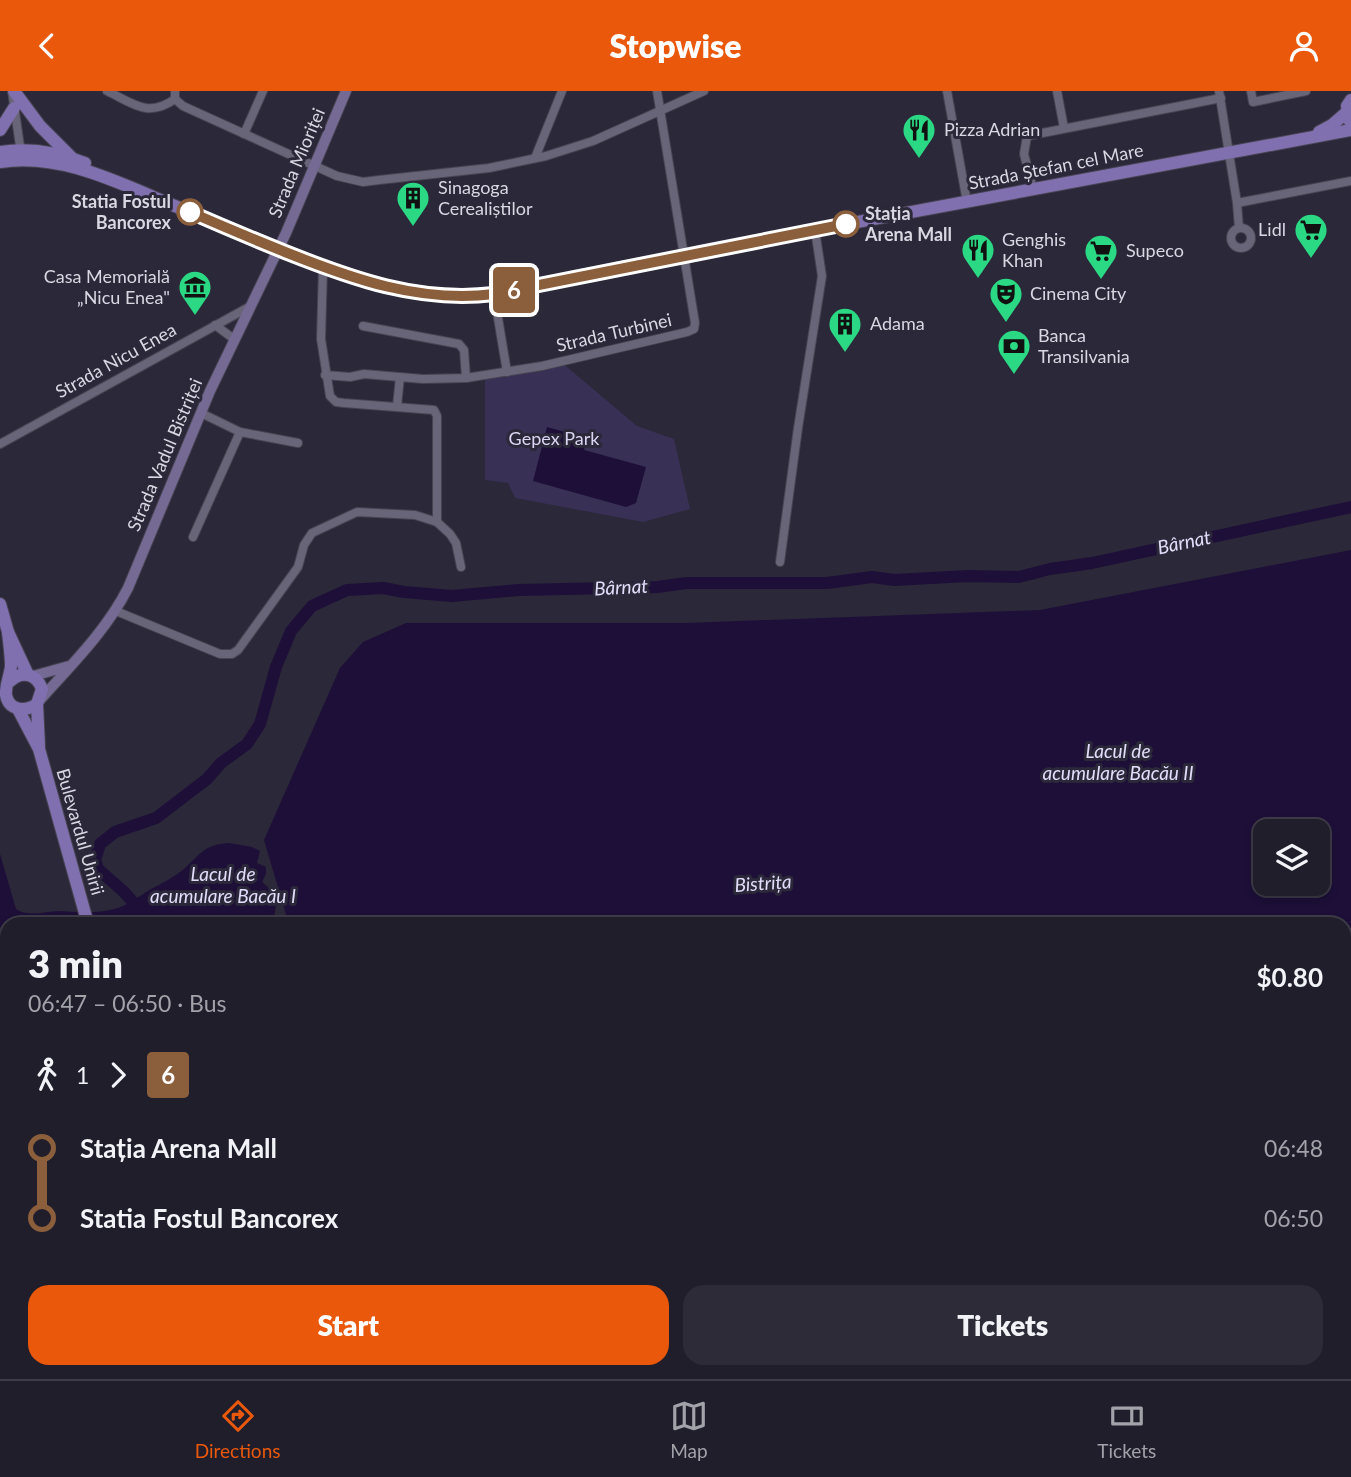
<!DOCTYPE html>
<meta charset="utf-8">
<style>
body{margin:0;font-family:Lato,sans-serif;background:#2d2b37;color:#f1f3f6;height:100vh;display:flex;flex-direction:column;font-size:26px;white-space:nowrap}
*{box-sizing:border-box;margin:0}
p{font-size:23px;color:#a2a2a9}
.icon{flex:none;width:38px;height:38px;fill:none;stroke:currentColor;stroke-width:2;stroke-linecap:round;stroke-linejoin:round}
.map{position:relative;flex:1;overflow:hidden}
.sheet{position:absolute;left:0px;top:826px;width:1351px;height:462px;display:flex;flex-direction:column;background:#201e2b;border-radius:21px 21px 0 0;box-shadow:0 4px 10px #0003,0 0 0 2px #3d3c47}
.sheet>*{flex:none}
.badge{padding:0 14px;border-radius:5px;font-size:24px;line-height:46px}
.tools{position:absolute;left:1253px;top:728px;display:grid;gap:14px}
.tools a{display:grid;place-items:center;width:77px;height:77px;border-radius:14px;background:#201e2b;box-shadow:0 4px 10px #0003,0 0 0 2px #3d3c47;font-size:35px}
.map>.badge{position:absolute;translate:-50% -50%;box-shadow:0 0 0 4px #fff}
.legs{display:flex;align-items:center;gap:10px;height:77px;padding:0 28px;font-size:23px}
.legs p{margin-inline-start:auto}
.summary{display:flex;align-items:center;justify-content:space-between;height:119px;padding:0 28px}
h1{font-size:38px;font-weight:800;line-height:52px}
.action{display:flex;gap:14px;margin-top:auto;padding:14px 28px}
.action a{flex:1;height:80px;border-radius:21px;background:#ea580c;color:#fff;font-size:28px;font-weight:800;line-height:80px;text-align:center}
.action a+a{background:#2d2b37;color:#f1f3f6}
ul{padding:0 28px;list-style:none}
li{display:flex;align-items:center;gap:24px;height:70px;font-size:26px}
li i{display:grid;place-items:center;width:10px;height:100%;margin:0 9px;background:currentColor}
li i::after{content:'';width:18px;height:18px;margin:-9px;border:5px solid;border-radius:50%;background:#201e2b}
li p{margin-inline-start:auto}
li:first-child i{background:linear-gradient(#0000 50%,currentColor 0)}
li:last-child i{background:linear-gradient(currentColor 50%,#0000 0)}
header{display:flex;justify-content:space-between;align-items:center;height:91px;padding:0 28px;background:#ea580c;color:#fff;font-size:32px;font-weight:800}
.tab-bar{display:flex;justify-content:space-around;align-items:center;height:98px;border-top:2px solid #3d3c47;background:#201e2b;font-size:19px;color:#a2a2a9}
.tab-bar a{display:grid;justify-items:center;gap:4px}
.tab-bar .active{color:#ea580c}
.map>svg:first-child{display:block}
.green{fill:#393055}
.water{fill:#1d0f38;fill-rule:evenodd}
.lines{fill:none;stroke-linecap:round;stroke-linejoin:round}
.canal{stroke:#1d0f38;stroke-width:7}
.river{stroke:#1d0f38;stroke-width:12}
.minor-casing{stroke:#474452;stroke-width:10}
.secondary-casing{stroke:#474452;stroke-width:12}
.primary-casing{stroke:#474452;stroke-width:14}
.minor{stroke:#696578;stroke-width:8}
.secondary{stroke:#756a94;stroke-width:10}
.primary{stroke:#8070b0;stroke-width:12}
.line-1-casing{stroke:#fff;stroke-width:16}
.line-1{stroke:#8b5e3c;stroke-width:10}
.stop-1-dot{fill:#fff;stroke:#8b5e3c;stroke-width:3.5}
.labels{text-anchor:middle;stroke-width:6;stroke-linejoin:round;paint-order:stroke}
.poi-label{font-size:18px;fill:#d9d7e2;stroke:#2b2839;text-anchor:start}
.street-label{font-size:18px;fill:#d9d7e2;stroke:#2b2839}
.stop-label{font-size:18px;font-weight:bold;fill:#d9d7e2;stroke:#2b2839;text-anchor:end}
.park-label{font-size:18px;fill:#dbd5f3;stroke:#2b2839}
.water-label{font-size:19px;font-style:italic;fill:#e3ddfc;stroke:#2b2839}
</style>
<header><svg class="icon" aria-label="back" viewBox="0 0 24 24"><path d="M15 5l-7 7 7 7"/></svg>Stopwise<svg class="icon" aria-label="person" viewBox="0 0 24 24"><circle cx="12" cy="8" r="4"/><path d="M4 21q1-7 8-7t8 7"/></svg></header>
<div class="map">
<svg width="1351" height="1288" viewBox="0 0 1351 1288">
<rect width="100%" height="100%" fill="#2b2839"/>
<path class="green" d="M561,271L637,335L674,348L690,418L643,431L515,407L508,392L485,389V282Z"/>
<g class="water">
<path d="M547,336L587,347L584,359L646,376L636,412L626,416L533,390Z"/>
<path d="M1351,459V1089H1344V833H305L294,826L287,827L264,749L340,577L363,551L406,532H685L1040,519ZM1318,740V793H1265V740Z"/>
<path d="M229,752L252,756L260,760L257,772L266,776V783L262,791L270,798L268,806L276,815L274,826L263,833H7V940L0,941V763L16,818C29,827 45,820 59,820C78,821 99,823 118,817C130,813 141,804 151,798C163,792 174,786 184,778C202,762 203,754 229,752Z"/>
</g>
<g class="lines">
<g class="canal">
<path d="M286,833L287,827L294,826L304,833"/>
<path d="M0,1037H7"/>
<path d="M0,1052L7,1051"/>
<path d="M0,1072L7,1071"/>
</g>
<path class="river" d="M142,821L124,801L98,778L95,769L100,753L115,741L156,727L207,688L221,672L247,653L260,633L276,576L291,540L312,515L347,499L383,497L404,501L452,505L518,499L658,496L686,492H827L872,486L894,489L968,485L1019,486L1050,478L1092,472L1351,416"/>
<defs>
<g id="minor">
<path d="M12,0L21,62"/>
<path d="M107,0C134,13 148,27 175,8"/>
<path d="M175,0V8L183,15L337,85L363,91L379,89L489,77L546,65L593,50L704,0"/>
<path d="M947,0L967,111"/>
<path d="M1057,0L1064,37"/>
<path d="M1219,0L1237,112L1351,90"/>
<path d="M1251,0L1253,11L1306,0"/>
<path d="M244,43L263,0"/>
<path d="M535,67L562,0"/>
<path d="M1033,98L1024,63L1027,45L1221,7"/>
<path d="M1237,112L1239,137"/>
<circle cx="1241" cy="147" r="10"/>
<path d="M323,176L321,248L330,305L336,311L344,312L434,319L437,325V431"/>
<path d="M494,203L507,281"/>
<path d="M215,234L234,248"/>
<path d="M363,235L459,253L464,259L466,287"/>
<path d="M325,284L350,286L364,283L423,288L466,287L542,275L687,241L694,238L695,232L657,0"/>
<path d="M397,315L400,286"/>
<path d="M240,341L298,352"/>
<path d="M0,353L249,216"/>
<path d="M193,446L240,341L201,322"/>
<path d="M780,471L798,337L822,185L815,139"/>
<path d="M116,520L220,563H232L238,559L298,476L304,454L312,442L357,421L415,424L437,431L450,443L456,452L461,476"/>
<path d="M1344,1133H1351"/>
<path d="M1344,1277L1348,1280L1346,1288"/>
<path d="M752,1281L754,1288"/>
<path d="M1109,1281L1121,1288"/>
<path d="M1234,1288L1235,1281"/>
</g>
<g id="secondary">
<path d="M33,585L69,575"/>
<path d="M40,609C72,573 106,540 128,497L210,300L286,142L346,0"/>
</g>
<g id="primary">
<path d="M14,0L40,35L71,66"/>
<path d="M1349,29L1347,15L1351,9"/>
<path d="M0,39L14,17"/>
<path d="M1319,41L1332,34L1347,21"/>
<path d="M0,61C30,56 57,61 85,72"/>
<path d="M0,71C55,62 109,87 158,108C198,125 237,141 276,157C350,187 423,215 503,201L707,159L1351,39"/>
<path d="M0,513L8,541L28,584"/>
<path d="M8,541C9,552 11,564 11,575C10,585 5,595 6,604C9,620 26,621 37,613L42,598C36,582 21,579 9,591"/>
<path d="M37,613L39,655"/>
<path d="M18,618L39,658L88,833"/>
<path d="M228,1281L233,1288"/>
</g>
</defs>
<use href="#minor" class="minor-casing"/>
<use href="#secondary" class="secondary-casing"/>
<use href="#primary" class="primary-casing"/>
<use href="#minor" class="minor"/>
<use href="#secondary" class="secondary"/>
<use href="#primary" class="primary"/>
</g>
<g class="lines">
<defs>
<path id="line-1" d="M190,121C222,135 253,148 285,161C353,188 419,212 494,203L846,133"/>
</defs>
<use href="#line-1" class="line-1-casing"/>
<use href="#line-1" class="line-1"/>
</g>
<defs>
<symbol id="restaurant-pin" viewBox="-11 -11 22 30"><path d="M0 17L-7.5 6A9.5 9.5 0 1 1 7.5 6Z" fill="#2bd884" stroke="#2b2839"/><path d="M-5-6h1v4h1v-4h1v4h1v-4h1v5L-1.5 .5V6h-2V.5L-5-1ZM5-6V6H3V1.5H1.5Q1.5-4 5-6Z" fill="#111"/></symbol>
<symbol id="building-pin" viewBox="-11 -11 22 30"><path d="M0 17L-7.5 6A9.5 9.5 0 1 1 7.5 6Z" fill="#2bd884" stroke="#2b2839"/><path d="M-4-6H4V6H1V3H-1V6H-4ZM-2.5-4.3h1.7v1.8h-1.7ZM.8-4.3h1.7v1.8H.8ZM-2.5-1h1.7V.8h-1.7ZM.8-1h1.7V.8H.8Z" fill="#111"/></symbol>
<symbol id="supermarket-pin" viewBox="-11 -11 22 30"><path d="M0 17L-7.5 6A9.5 9.5 0 1 1 7.5 6Z" fill="#2bd884" stroke="#2b2839"/><path d="M-6-5.5h2.5l.6 2H6L4.5 2H-2.5L-4.4-4H-6ZM-1.5 3.2a1.3 1.3 0 1 0 .1 0ZM3 3.2a1.3 1.3 0 1 0 .1 0Z" fill="#111"/></symbol>
<symbol id="museum-pin" viewBox="-11 -11 22 30"><path d="M0 17L-7.5 6A9.5 9.5 0 1 1 7.5 6Z" fill="#2bd884" stroke="#2b2839"/><path d="M0-6L6-3V-2H-6V-3ZM-5-1h2V3h-2ZM-1-1h2V3h-2ZM3-1h2V3H3ZM-6 4H6V6H-6Z" fill="#111"/></symbol>
<symbol id="theatre-pin" viewBox="-11 -11 22 30"><path d="M0 17L-7.5 6A9.5 9.5 0 1 1 7.5 6Z" fill="#2bd884" stroke="#2b2839"/><path d="M-5-5.5Q0-4 5-5.5V0Q5 5 0 6Q-5 5-5 0ZM-3.3-2.5H-1v1.5H-3.3ZM1-2.5H3.3v1.5H1ZM-2.8 1Q0 5.5 2.8 1Z" fill="#111"/></symbol>
<symbol id="bank-pin" viewBox="-11 -11 22 30"><path d="M0 17L-7.5 6A9.5 9.5 0 1 1 7.5 6Z" fill="#2bd884" stroke="#2b2839"/><path d="M-6-4H6V4H-6ZM0-2.3a2.3 2.3 0 1 0 0 4.6a2.3 2.3 0 1 0 0-4.6Z" fill="#111"/></symbol>
</defs>
<g fill-rule="evenodd">
<use href="#restaurant-pin" x="900" y="20" width="38" height="52"/>
<use href="#building-pin" x="394" y="88" width="38" height="52"/>
<use href="#supermarket-pin" x="1292" y="120" width="38" height="52"/>
<use href="#restaurant-pin" x="959" y="140" width="38" height="52"/>
<use href="#supermarket-pin" x="1082" y="141" width="38" height="52"/>
<use href="#museum-pin" x="176" y="177" width="38" height="52"/>
<use href="#theatre-pin" x="987" y="184" width="38" height="52"/>
<use href="#building-pin" x="826" y="214" width="38" height="52"/>
<use href="#bank-pin" x="995" y="236" width="38" height="52"/>
</g>
<g class="stop-1-dot">
<circle cx="190" cy="121" r="12"/>
<circle cx="846" cy="133" r="12"/>
</g>
<g class="labels">
<g class="poi-label">
<text x="944" y="45">Pizza Adrian</text>
<text x="438" y="103">Sinagoga<tspan x="438" dy="21">Cerealiștilor</tspan></text>
<text x="1286" y="145" text-anchor="end">Lidl</text>
<text x="1002" y="155">Genghis<tspan x="1002" dy="21">Khan</tspan></text>
<text x="1126" y="166">Supeco</text>
<text x="170" y="192" text-anchor="end">Casa Memorială<tspan x="170" dy="21">„Nicu Enea"</tspan></text>
<text x="1030" y="209">Cinema City</text>
<text x="870" y="239">Adama</text>
<text x="1038" y="251">Banca<tspan x="1038" dy="21">Transilvania</tspan></text>
</g>
<g class="street-label">
<text transform="translate(297 72) rotate(-67)" y="6">Strada Mioriței</text>
<text transform="translate(1056 76) rotate(-11)" y="6">Strada Ștefan cel Mare</text>
<text transform="translate(614 242) rotate(-13)" y="6">Strada Turbinei</text>
<text transform="translate(116 270) rotate(-29)" y="6">Strada Nicu Enea</text>
<text transform="translate(165 364) rotate(-67)" y="6">Strada Vadul Bistriței</text>
<text transform="translate(80 741) rotate(74)" y="6">Bulevardul Unirii</text>
</g>
<g class="stop-label">
<text x="171" y="117">Statia Fostul<tspan x="171" dy="21">Bancorex</tspan></text>
<text x="865" y="129" text-anchor="start">Stația<tspan x="865" dy="21">Arena Mall</tspan></text>
</g>
<g class="park-label">
<text x="554" y="354">Gepex Park</text>
</g>
<g class="water-label">
<text transform="translate(1184 451) rotate(-12)" y="7">Bârnat</text>
<text transform="translate(621 496) rotate(-3)" y="7">Bârnat</text>
<text x="1118" y="667">Lacul de<tspan x="1118" dy="22">acumulare Bacău II</tspan></text>
<text x="223" y="790">Lacul de<tspan x="223" dy="22">acumulare Bacău I</tspan></text>
<text transform="translate(763 792) rotate(-4)" y="7">Bistrița</text>
</g>
</g>
</svg>
<div class="tools">
<a><svg class="icon" aria-label="layers" viewBox="0 0 24 24"><path d="M12 4l9 5-9 5-9-5zM3 14l9 5 9-5"/></svg></a>
</div>
<b class="badge" style="left:514px;top:199px;background:#8b5e3c;color:#fff">6</b>
<section class="sheet">
<div class="summary"><div><h1>3 min</h1><p>06:47 – 06:50 · Bus</p></div><b>$0.80</b></div>
<div class="legs"><svg class="icon" aria-label="walk" viewBox="0 0 24 24"><circle cx="13" cy="4" r="2"/><path d="M13 8l-2 6 4 7M11 14l-3 7M7 12l3-4h3l4 4"/></svg>1<svg class="icon" aria-label="forward" viewBox="0 0 24 24"><path d="M9 5l7 7-7 7"/></svg><b class="badge" style="background:#8b5e3c;color:#fff">6</b></div>
<ul>
<li><i style="color:#8b5e3c"></i><b>Stația Arena Mall</b><p>06:48</p></li>
<li><i style="color:#8b5e3c"></i><b>Statia Fostul Bancorex</b><p>06:50</p></li>
</ul>
<div class="action"><a>Start</a><a>Tickets</a></div>
</section>
</div>
<nav class="tab-bar">
<a class="active"><svg class="icon" aria-label="directions" viewBox="0 0 24 24"><path d="M12 3l9 9-9 9-9-9zM9 14v-3h6M13 9l2 2-2 2"/></svg>Directions</a>
<a><svg class="icon" aria-label="map" viewBox="0 0 24 24"><path d="M3 6l6-2 6 2 6-2v14l-6 2-6-2-6 2zM9 4v14M15 6v14"/></svg>Map</a>
<a><svg class="icon" aria-label="tickets" viewBox="0 0 24 24"><path d="M3 7h18v10H3zM15 7v10"/></svg>Tickets</a>
</nav>
